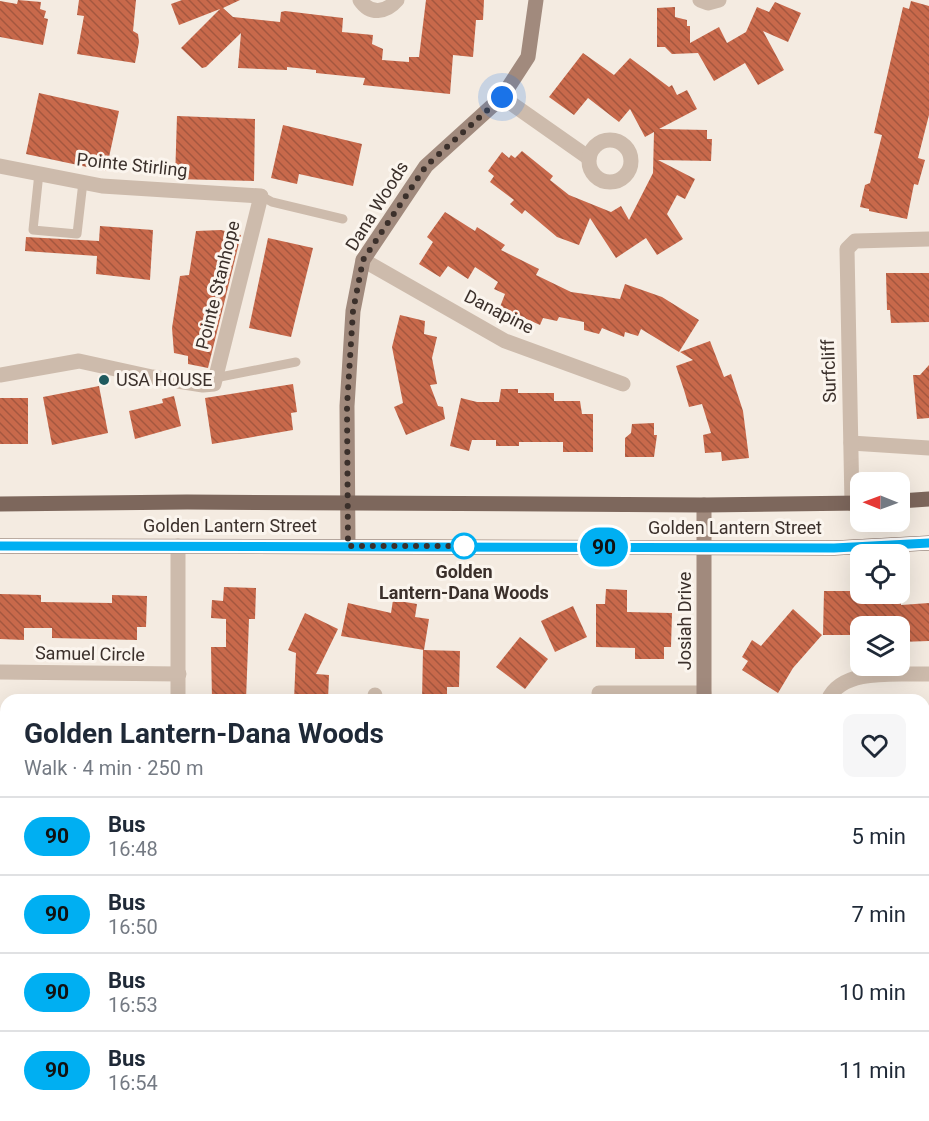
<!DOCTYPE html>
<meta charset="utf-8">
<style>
body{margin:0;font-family:Roboto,sans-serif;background:#f6f6f7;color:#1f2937;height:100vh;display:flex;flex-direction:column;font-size:22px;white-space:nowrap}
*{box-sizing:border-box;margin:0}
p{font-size:20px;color:#747a83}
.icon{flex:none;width:33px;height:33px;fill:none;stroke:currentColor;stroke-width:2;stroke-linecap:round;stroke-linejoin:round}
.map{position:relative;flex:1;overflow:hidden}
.details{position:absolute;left:0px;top:694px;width:930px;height:428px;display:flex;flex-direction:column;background:#fff;border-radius:18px 18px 0 0;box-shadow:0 6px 24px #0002}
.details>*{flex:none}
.badge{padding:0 12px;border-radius:20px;font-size:21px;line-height:39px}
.needle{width:39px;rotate:271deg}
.controls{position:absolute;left:850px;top:472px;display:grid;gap:12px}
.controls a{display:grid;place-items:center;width:60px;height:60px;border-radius:12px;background:#fff;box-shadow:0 6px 24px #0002;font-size:30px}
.you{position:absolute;width:30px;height:30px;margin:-15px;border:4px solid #fff;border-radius:50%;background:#1a73e8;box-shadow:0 0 0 9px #1a73e833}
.map>.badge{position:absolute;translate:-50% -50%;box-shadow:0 0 0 3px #fff}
.round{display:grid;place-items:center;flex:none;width:63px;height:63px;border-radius:12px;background:#f6f6f7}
.overview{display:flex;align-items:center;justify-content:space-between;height:102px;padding:0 24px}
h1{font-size:28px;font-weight:700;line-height:45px}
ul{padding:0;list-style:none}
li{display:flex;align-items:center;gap:18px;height:78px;padding:0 24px;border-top:2px solid #e0e1e3}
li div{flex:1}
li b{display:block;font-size:22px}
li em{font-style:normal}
li .badge{min-width:66px;font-weight:700;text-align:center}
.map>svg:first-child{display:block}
.building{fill:url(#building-back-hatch)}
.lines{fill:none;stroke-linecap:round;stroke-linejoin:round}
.lane{stroke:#cdbbac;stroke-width:9}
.street{stroke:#cdbbac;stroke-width:15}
.secondary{stroke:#a18a7d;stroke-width:15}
.primary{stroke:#7d675c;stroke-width:15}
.line-casing{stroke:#fff;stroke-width:14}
.line{stroke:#00aff2;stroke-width:9}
.walk{stroke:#3b302b;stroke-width:6;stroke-dasharray:0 10.8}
.poi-dot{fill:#1f5a5e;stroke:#fbf5ee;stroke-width:2}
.stop-dot{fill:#fff;stroke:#00aff2;stroke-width:3}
.labels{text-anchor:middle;stroke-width:6;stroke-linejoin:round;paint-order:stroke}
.street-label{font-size:18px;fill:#3b302b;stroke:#fbf5ee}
.poi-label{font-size:18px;fill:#3b302b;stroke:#fbf5ee;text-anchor:start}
.stop-label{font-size:18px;font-weight:bold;fill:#3b302b;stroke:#fbf5ee}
</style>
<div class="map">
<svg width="929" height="1121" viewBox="0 0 929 1121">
<defs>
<pattern id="building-back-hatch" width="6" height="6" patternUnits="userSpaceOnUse" patternTransform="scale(1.5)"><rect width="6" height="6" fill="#c8694b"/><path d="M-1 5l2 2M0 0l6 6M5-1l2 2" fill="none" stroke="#a4573f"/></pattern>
</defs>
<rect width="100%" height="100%" fill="#f4ebe1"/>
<g class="building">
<path d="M18,0L41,2L40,9L46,11L44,18L48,19L43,45L0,37V1L17,4Z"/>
<path d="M79,0H136L133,31L138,34L139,42L135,63L77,54L84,16L77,15Z"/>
<path d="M182,0H240L223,8L233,17L280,22L281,12L285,11L343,18L342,32L373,35L372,44L383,49L382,60L409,62V57H419L426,0H484L483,20H476L473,57L453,55L450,94L363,85L365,78L316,73V70L287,67V70L238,68L241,33L206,67L202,68L181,48L220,9L179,25L171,4Z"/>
<path d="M911,1L929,6V115L918,158L925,160L918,185L914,184L907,219L869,211V209L860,207L865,185L870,183L882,135L874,133L903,7L909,9Z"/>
<path d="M775,2L801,13L788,42L763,31L784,70L758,85L745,63L714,81L698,53L672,54L665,47H657V8L675,7V17L687,20V26H690V43L719,27L727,43L746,32L757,7L769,12Z"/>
<path d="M583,53L614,75L630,58L669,87L672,85L677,95L687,90L697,109L659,129L707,130V139H712L711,161L658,160L695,179L685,199L677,195L667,214L683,239L657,255L646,238L616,258L590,218L579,245L557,237L525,210L522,214L510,204L514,200L490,182L494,176L488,171L502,152L509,158L511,155L515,158L522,151L553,176L550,180L569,195L611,212L621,206L629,220L653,173L654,132L645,137L630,109L619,122L588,98L574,115L549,97Z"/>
<path d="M39,93L119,111L106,171L26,154Z"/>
<path d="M177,116L255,119L254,181L175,179Z"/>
<path d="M283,125L362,144L353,186L299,174L297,184L271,178Z"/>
<path d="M445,212L475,231L477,227L505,245L501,250L539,269L536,275L571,292L620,299L625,284L662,297L699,320L679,352L641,329L638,336L625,332L624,337L602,328L599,334L584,330V322L559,317L557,321L543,318L540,325L500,307L505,294L494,289L498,282L475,267L468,279L448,266L440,277L419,264L433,242L427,237Z"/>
<path d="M100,226L153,230L150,280L96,274L97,256L25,251L26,237L99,241Z"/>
<path d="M221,230L241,235L208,368L188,364V356L174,353L172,328L180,276L189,275L196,231Z"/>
<path d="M268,238L313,248L291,337L249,328Z"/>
<path d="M886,273H929V322L891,323L890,310H887Z"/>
<path d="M400,315L425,321L424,334L437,337L432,358L437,384L430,385L438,406L443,407L445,419L406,435L394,407L403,403L392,347Z"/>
<path d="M710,341L724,377L731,374L743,411L749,458L722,461L721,452L705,453L703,435L711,433L702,404L689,407L684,390L676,366L693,360L680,352Z"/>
<path d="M929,365V418L917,419L913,375H920Z"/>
<path d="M293,384L297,412L291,413L293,430L212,444L205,398Z"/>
<path d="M99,386L108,433L52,445L43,397Z"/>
<path d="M501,389H518V393H554V401H580L582,414H593V452H563V442H519V446H496V440H472L469,451L450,446L461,398L477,402H499Z"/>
<path d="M174,396L181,426L135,439L129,411L163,403L162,399Z"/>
<rect x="0" y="398" width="28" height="46"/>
<path d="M654,423V435H657L654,457H625V438L631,433L632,424Z"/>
<path d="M224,587L256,588L255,619H249L246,700H212L211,647H226V619L211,618L212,600L223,601Z"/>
<path d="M606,589L627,590V612L672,613L671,647H664V659H635V648L596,647V604H605Z"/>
<path d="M824,591H853V600H901V605L929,603V641L900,642V627H853V635H823Z"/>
<path d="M0,594L41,595V602L112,603V595L147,596L146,627H137V640L52,638V628H24V640L0,639Z"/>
<path d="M393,600L417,604L415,617L429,619L424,650L341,636L348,603L391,613Z"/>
<path d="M573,606L587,637L555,652L541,621Z"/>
<path d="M793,609L822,635L793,668L778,693L742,670L748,661L742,657L752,640L761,646Z"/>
<path d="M305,613L338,629L316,674L329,675L328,700H294L296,653L288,650Z"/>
<path d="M520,637L548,659L525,689L496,667Z"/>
<path d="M423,650L460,651L459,687H447V700H422Z"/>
</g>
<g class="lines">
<g class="lane">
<path d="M39,173L33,230L77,234L83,182"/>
<path d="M261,196L272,202L343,219"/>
<path d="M215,378L296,362"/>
</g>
<g class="street">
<path d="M360,0C370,15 386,13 397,0"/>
<path d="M700,0L708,3L719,0"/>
<path d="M502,97L589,158"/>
<circle cx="610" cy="161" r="21"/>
<path d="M0,166L102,186L261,196L214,384L203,385L152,377L79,361L0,375"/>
<path d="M363,260L505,341L623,384"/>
<path d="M851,443L929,448"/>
<path d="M852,504L847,249L855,241L929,239"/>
<path d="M0,672L179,674"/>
<path d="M599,693H704"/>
<path d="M178,700V546"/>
<path d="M375,700V695"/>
<path d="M828,700C842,667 898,675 929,674"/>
<path d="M0,861L6,862"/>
<path d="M924,1042L929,1039"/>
<path d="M0,1070H6"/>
<path d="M83,1116L84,1121"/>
<path d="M255,1121L258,1116"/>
<path d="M476,1121L479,1116"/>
<path d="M813,1121L818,1116"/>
</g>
<g class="secondary">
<path d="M348,546L347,406L353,311L363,260L426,166L502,97L528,57L536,0"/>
<path d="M704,700V505"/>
<path d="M650,1121L653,1116"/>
</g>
<g class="primary">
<path d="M900,501L929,499"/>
<path d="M0,504L187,502L704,505L861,503"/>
<path d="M0,546L834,548L929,543"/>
</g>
</g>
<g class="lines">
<defs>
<path id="line" d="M0,546L834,548L929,543"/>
</defs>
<use href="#line" class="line-casing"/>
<use href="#line" class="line"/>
<path class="walk" d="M464,546H467H348L347,406L353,311L363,260L426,166L502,97"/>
</g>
<circle class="poi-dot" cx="104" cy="380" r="6"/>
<circle class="stop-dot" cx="464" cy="546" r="12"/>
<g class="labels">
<g class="street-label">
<text transform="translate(132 165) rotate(6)" y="6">Pointe Stirling</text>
<text transform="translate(377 206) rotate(-58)" y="6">Dana Woods</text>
<text transform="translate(218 285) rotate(-76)" y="6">Pointe Stanhope</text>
<text transform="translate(499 312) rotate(27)" y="6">Danapine</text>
<text transform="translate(829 371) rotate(-92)" y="6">Surfcliff</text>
<text x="230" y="532">Golden Lantern Street</text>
<text x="735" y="534">Golden Lantern Street</text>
<text transform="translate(685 621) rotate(-90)" y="6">Josiah Drive</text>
<text transform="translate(90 654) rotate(1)" y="6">Samuel Circle</text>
</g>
<g class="poi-label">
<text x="116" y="386">USA HOUSE</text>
</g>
<g class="stop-label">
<text x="464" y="578">Golden<tspan x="464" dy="21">Lantern-Dana Woods</tspan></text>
</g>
</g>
</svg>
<div class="controls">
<a><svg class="needle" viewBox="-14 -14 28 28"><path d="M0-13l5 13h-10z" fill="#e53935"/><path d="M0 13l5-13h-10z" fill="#747a83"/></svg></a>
<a><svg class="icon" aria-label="locate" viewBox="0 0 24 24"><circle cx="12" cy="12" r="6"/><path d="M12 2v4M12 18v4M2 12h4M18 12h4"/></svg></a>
<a><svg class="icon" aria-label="layers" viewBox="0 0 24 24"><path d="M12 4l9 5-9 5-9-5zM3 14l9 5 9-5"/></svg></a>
</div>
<div class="you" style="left:502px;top:97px"></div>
<b class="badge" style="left:604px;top:547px;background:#00aff2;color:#111">90</b>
<section class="details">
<div class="overview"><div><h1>Golden Lantern-Dana Woods</h1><p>Walk · 4 min · 250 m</p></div><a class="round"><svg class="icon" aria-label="heart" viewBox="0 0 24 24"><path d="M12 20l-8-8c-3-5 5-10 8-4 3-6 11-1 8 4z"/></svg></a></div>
<ul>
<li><span class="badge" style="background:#00aff2;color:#111">90</span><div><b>Bus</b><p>16:48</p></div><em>5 min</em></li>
<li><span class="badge" style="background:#00aff2;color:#111">90</span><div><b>Bus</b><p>16:50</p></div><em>7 min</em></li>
<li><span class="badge" style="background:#00aff2;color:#111">90</span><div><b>Bus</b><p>16:53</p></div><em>10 min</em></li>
<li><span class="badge" style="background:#00aff2;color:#111">90</span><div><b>Bus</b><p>16:54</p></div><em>11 min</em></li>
</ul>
</section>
</div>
